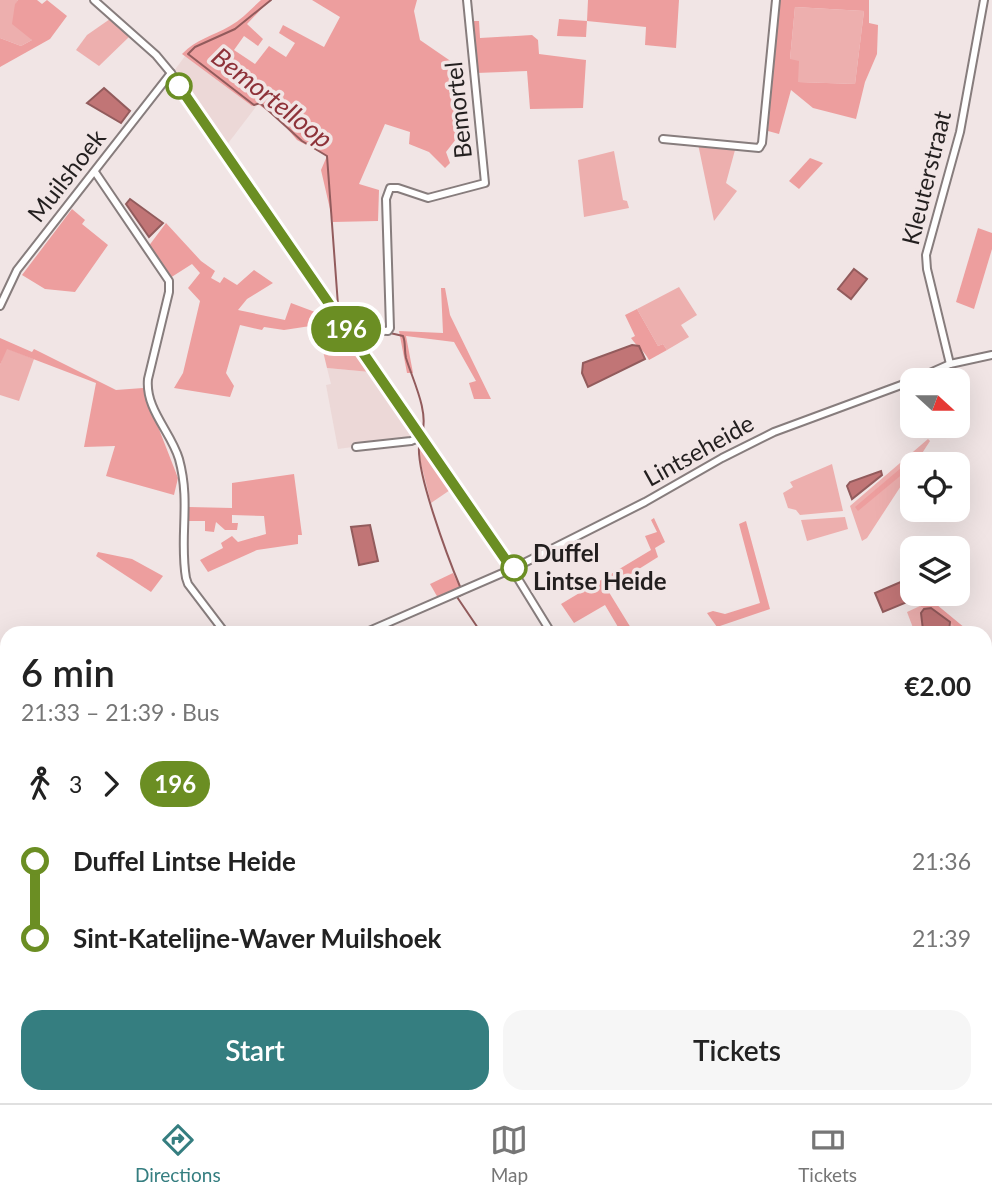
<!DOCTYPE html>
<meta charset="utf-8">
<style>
body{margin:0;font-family:Lato,sans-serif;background:#f6f6f6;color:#222;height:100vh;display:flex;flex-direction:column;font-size:26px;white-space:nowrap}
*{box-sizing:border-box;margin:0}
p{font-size:23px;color:#767676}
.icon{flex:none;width:38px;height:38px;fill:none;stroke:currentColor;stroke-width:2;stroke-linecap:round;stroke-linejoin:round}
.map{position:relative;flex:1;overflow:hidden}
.side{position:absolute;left:0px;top:626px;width:992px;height:478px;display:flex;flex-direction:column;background:#fff;border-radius:21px 21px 0 0;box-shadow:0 7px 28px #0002}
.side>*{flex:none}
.badge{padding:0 14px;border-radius:23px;font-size:24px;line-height:46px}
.needle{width:46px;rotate:111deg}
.tools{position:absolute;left:900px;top:368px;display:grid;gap:14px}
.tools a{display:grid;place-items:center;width:70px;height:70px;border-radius:14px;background:#fff;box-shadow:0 7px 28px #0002;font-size:35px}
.map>.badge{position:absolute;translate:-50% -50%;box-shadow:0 0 0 4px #fff}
.legs{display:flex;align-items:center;gap:10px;height:77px;padding:0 21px;font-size:23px}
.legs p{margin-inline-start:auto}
.head{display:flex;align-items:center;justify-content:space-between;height:119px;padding:0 21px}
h1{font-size:38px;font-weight:600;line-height:52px}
.button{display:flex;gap:14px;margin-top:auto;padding:14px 21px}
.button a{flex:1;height:80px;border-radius:21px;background:#357e80;color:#fff;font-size:28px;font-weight:600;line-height:80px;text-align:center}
.button a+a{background:#f6f6f6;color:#222}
ul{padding:0 21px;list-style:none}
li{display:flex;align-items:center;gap:24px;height:77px;font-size:26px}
li i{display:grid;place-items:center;width:10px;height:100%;margin:0 9px;background:currentColor}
li i::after{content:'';width:18px;height:18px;margin:-9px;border:5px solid;border-radius:50%;background:#fff}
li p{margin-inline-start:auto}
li:first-child i{background:linear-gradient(#0000 50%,currentColor 0)}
li:last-child i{background:linear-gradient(currentColor 50%,#0000 0)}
.tab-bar{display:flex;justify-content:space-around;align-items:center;height:98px;border-top:2px solid #e0e0e0;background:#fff;font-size:19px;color:#767676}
.tab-bar a{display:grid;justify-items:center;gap:4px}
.tab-bar .selected{color:#357e80}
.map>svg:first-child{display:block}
.built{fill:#ecd8d7}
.green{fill:#edafae}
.forest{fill:#ed9e9e;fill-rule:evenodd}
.water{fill:#c17576;stroke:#925b5c;stroke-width:2}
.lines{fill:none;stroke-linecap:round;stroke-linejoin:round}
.stream{stroke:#925b5c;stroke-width:2}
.minor-casing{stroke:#877d7d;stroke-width:10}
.minor{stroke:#fff;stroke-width:6}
.line-1-casing{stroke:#fff;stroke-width:16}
.line-1{stroke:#6b8e23;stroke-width:10}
.stop-1-dot{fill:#fff;stroke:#6b8e23;stroke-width:3.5}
.labels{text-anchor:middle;stroke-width:7;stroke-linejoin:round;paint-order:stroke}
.street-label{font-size:24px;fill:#231f1f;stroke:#f1e5e5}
.stop-label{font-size:24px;font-weight:bold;fill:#231f1f;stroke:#f1e5e5;text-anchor:start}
.water-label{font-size:26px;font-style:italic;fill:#8e3239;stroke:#f1e5e5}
</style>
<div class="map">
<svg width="992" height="1103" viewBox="0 0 992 1103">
<rect width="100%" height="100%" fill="#f1e5e5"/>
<g class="built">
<path d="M185,56L252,106L258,104L226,146L174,71Z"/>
<path d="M327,368L370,372L416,436L404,440L338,449L326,385L331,384Z"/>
</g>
<g class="green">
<path d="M0,0H18L15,5L32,40L21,46L0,38Z"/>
<path d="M795,7L864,11L855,84L797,82L790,59Z"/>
<path d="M110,19L130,36L99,66L76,50L87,35Z"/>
<path d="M698,144L735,150L726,183L737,191L714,221Z"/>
<path d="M614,151L623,200L627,201L629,208L584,217L578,160Z"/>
<path d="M679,287L697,315L681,325L689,337L667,350L663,344L658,346L637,309Z"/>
<path d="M331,339L339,348L348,341L370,372L327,368L322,347Z"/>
<path d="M6,348L34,359L19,401L0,395V365Z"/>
<path d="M928,439L930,441L915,464H912V469L867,538L862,541L850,506Z"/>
<path d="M420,440L453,488L431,503L418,452Z"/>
<path d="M832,464L843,511L800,515L796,510L788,508L783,493L793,487L790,482Z"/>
<path d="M845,517L848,529L807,541L801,520Z"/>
<path d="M920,606L924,609L921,613L949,631L950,622L963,633H915L907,612Z"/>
<path d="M7,832V937L0,928V837Z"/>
<path d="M987,1018L992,1019V1067L985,1062Z"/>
</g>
<g class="forest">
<path d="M18,0H37L42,4L47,0L67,16L50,39L0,67V38L21,46L32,40L12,24L15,4Z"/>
<path d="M261,0H270L247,24L263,39L258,46L244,36L234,50L255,64L269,46L286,57L295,43L279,33L283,25L324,47L340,17L312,0H417L414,11L420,40L452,62L460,134L446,152L450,163L445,168L429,152L409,144L410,132L385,124L359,184L379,190L378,221L333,222L321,170L327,156L297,140L280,120L258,104L252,106L182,54C196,39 213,36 230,26C242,19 251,9 261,0Z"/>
<path d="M588,0H679L676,48L645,45L646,27L587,21L586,37L557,36L559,19L587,21Z"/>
<path d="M778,0H869V23L878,25L877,54L865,82L856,119L813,108L791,90L779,134L768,131ZM795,7L864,11L855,84L798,82L799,61L790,59Z"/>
<path d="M471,21H479L480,38L532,35L538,40L539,54L586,60L583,108L530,109L527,71L476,73Z"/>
<path d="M810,158L823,163L799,189L789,181Z"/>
<path d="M72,209L85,220L82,224L108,245L75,292L45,289L22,275Z"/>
<path d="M166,223L201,261L215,271L211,278L220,283L224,277L237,285L254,270L273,283L247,299L238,310L285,320L291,303L331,318L329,326L317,325L284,330L264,327L262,330L240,325L226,373L234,386L230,397L174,388L183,373L200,301L188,288L200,273L192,264L170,278L148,247Z"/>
<path d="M978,228L992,233V249L974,309L956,302Z"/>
<path d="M441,288H445L450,315L491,399H474L469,383L476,381L454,342L406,336L413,373H407L399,331L443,333Z"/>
<path d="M637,309L658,346L663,344L667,350L649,360C643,349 637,347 631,338L635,336L625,315Z"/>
<path d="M0,338L32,352L34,349L116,390L143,388L178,478L174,495L106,476L115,446L84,447L96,383L7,349L0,365Z"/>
<path d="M908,462L911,467L858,511L855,507Z"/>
<path d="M294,474L302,535H298V544L257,550L208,572L200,560L223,548L221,543L232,536L238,542L266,534L264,516L232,515V523H238L237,530H225L216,522L214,532L205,531V521H189V507L232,508V483Z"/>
<path d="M654,518L665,542L655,548L658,557L607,589L634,633H606L618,627L605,605L574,623L561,604L651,550L645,536L657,532L651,520Z"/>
<path d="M746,521L770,609L717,627L707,613L713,611L725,614L760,603L739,524Z"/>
<path d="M98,552L132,559L163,576L151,592L96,556Z"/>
<path d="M453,573L461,590L438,598L430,584Z"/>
<path d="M925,595L971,633H963L931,608L924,609L920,606Z"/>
<path d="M992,882V1019L985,1017V895Z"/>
<path d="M245,1097H351L315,1100V1103H232Z"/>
</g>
<g class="water">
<path d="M104,88L130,111L121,123L87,103Z"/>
<path d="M130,199L163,223L149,237L126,204Z"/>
<path d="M854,269L867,279L851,299L838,289Z"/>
<path d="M632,345L639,346L645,359L588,387L582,373L583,363Z"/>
<path d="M881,471L882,475L852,499L847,486L850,482Z"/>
<path d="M370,525L378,561L359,565L351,527Z"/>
<path d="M910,578L912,593H916L917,598L883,612L875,593Z"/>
<path d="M931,608L950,622L949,631L923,630L921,613L924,609Z"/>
</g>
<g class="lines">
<g class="stream">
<path d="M271,0L235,29L195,47L188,54L254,105L260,103L302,141L327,156L338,305L339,311L350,327"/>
<path d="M390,333L403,336C406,343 404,350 406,358C413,381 429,411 422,435"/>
<path d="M420,441C412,464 450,563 461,589"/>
<path d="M463,594L457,597L482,634"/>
</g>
<defs>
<g id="minor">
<path d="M94,0L156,55L171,73L512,569L552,634"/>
<path d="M663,139L759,148L762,143L776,0"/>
<path d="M95,172L169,281V292L148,379C145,409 171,432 179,459C191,503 179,537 186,578L188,584L226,634"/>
<path d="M0,306L17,270L171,73"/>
<path d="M346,329L388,331L390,328L386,199L390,188H398L428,198L485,183L467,0"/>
<path d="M950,364L927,269L926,255L960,132L984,0"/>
<path d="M914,380L950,364L992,355"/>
<path d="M356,447L411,441L421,437"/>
<path d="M362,634L514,568L645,502L722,458L774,432L912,381"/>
<path d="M985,791L992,771"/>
<path d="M985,796L992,797"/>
<path d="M0,1097L7,1093"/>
<path d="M804,1103L807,1097"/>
</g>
</defs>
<use href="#minor" class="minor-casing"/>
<use href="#minor" class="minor"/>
</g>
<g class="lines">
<defs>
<path id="line-1" d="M179,86L512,569L514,568"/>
</defs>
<use href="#line-1" class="line-1-casing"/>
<use href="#line-1" class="line-1"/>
</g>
<g class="stop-1-dot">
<circle cx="179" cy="86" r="12"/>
<circle cx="514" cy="568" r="12"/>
</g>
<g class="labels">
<g class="street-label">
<text transform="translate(459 110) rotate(-96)" y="8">Bemortel</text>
<text transform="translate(67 176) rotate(-52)" y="8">Muilshoek</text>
<text transform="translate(927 178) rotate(-76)" y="8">Kleuterstraat</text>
<text transform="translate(699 451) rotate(-29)" y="8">Lintseheide</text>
</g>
<g class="stop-label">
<text x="533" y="562">Duffel<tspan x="533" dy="28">Lintse Heide</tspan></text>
</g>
<g class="water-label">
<text transform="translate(272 98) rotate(38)" y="9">Bemortelloop</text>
</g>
</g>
</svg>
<div class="tools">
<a><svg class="needle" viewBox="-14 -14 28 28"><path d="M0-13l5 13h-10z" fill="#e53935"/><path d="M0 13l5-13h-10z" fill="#767676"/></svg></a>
<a><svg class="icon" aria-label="locate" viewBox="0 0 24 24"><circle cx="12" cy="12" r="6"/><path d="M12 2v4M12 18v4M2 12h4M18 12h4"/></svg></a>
<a><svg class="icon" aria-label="layers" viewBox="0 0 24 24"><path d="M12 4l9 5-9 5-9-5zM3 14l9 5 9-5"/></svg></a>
</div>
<b class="badge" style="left:346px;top:329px;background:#6b8e23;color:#fff">196</b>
<section class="side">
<div class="head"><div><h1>6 min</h1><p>21:33 – 21:39 · Bus</p></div><b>€2.00</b></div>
<div class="legs"><svg class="icon" aria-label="walk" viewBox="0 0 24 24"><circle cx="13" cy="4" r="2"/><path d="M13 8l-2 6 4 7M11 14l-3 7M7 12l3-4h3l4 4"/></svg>3<svg class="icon" aria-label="forward" viewBox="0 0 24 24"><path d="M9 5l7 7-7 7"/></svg><b class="badge" style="background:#6b8e23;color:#fff">196</b></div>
<ul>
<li><i style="color:#6b8e23"></i><b>Duffel Lintse Heide</b><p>21:36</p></li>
<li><i style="color:#6b8e23"></i><b>Sint-Katelijne-Waver Muilshoek</b><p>21:39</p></li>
</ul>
<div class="button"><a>Start</a><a>Tickets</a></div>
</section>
</div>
<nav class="tab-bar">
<a class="selected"><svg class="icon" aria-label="directions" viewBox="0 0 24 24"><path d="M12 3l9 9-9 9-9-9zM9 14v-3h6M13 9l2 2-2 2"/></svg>Directions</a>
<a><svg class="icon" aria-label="map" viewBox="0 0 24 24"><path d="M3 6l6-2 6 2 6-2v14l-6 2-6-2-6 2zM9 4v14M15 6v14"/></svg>Map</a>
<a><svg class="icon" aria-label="tickets" viewBox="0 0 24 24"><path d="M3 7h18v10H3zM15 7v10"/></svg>Tickets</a>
</nav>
